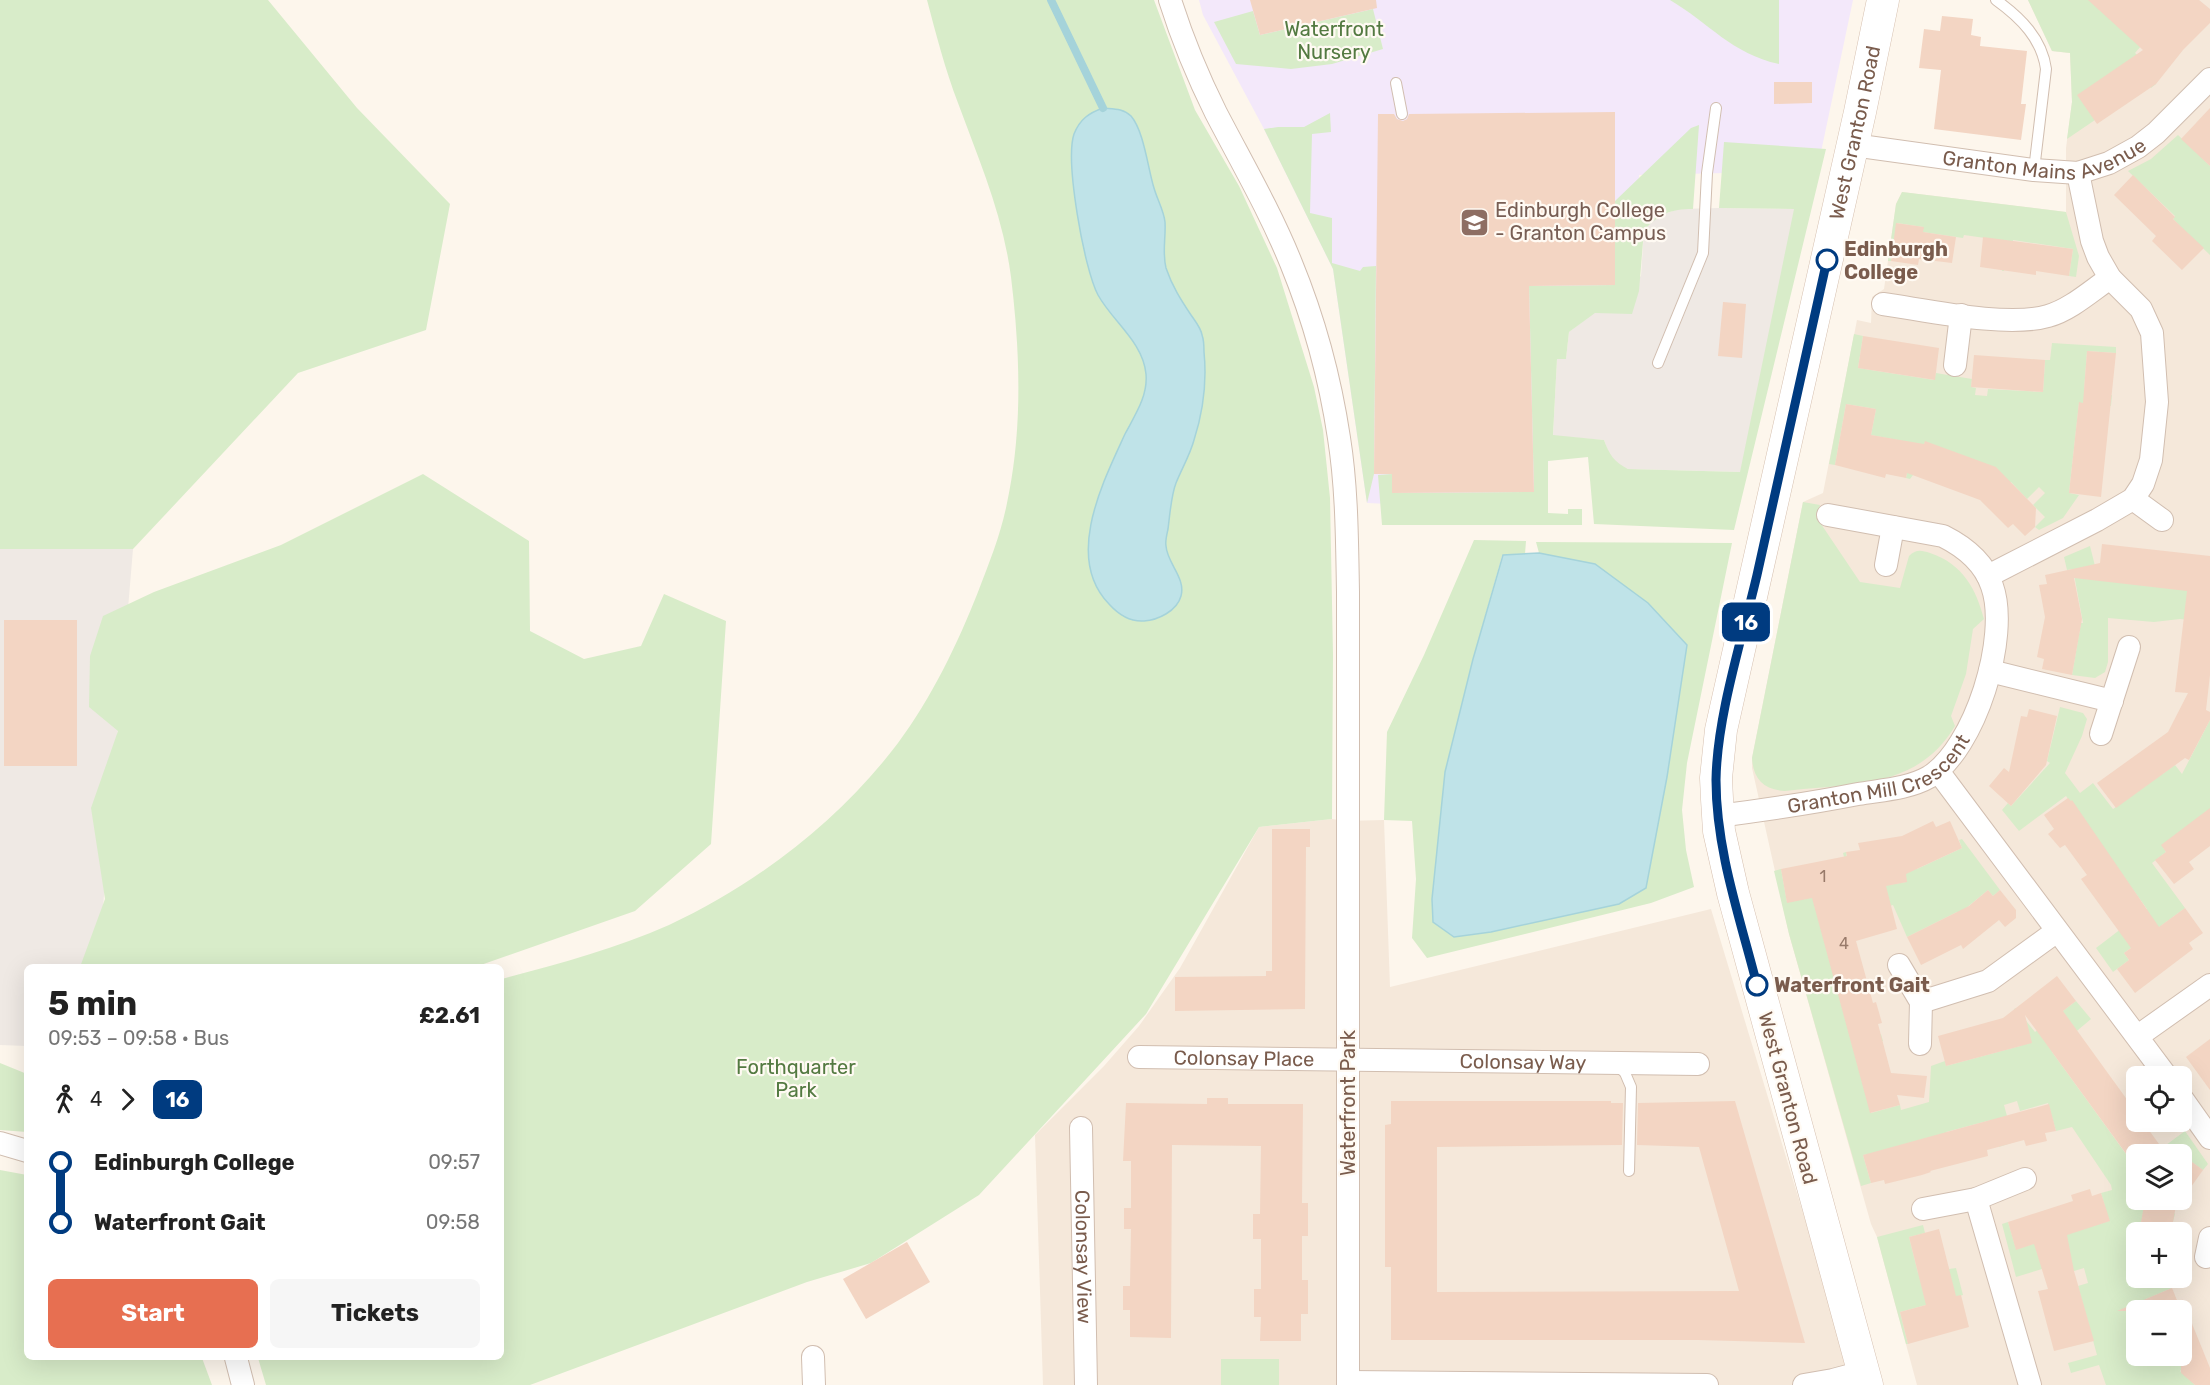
<!DOCTYPE html>
<meta charset="utf-8">
<style>
body{margin:0;font-family:Rubik,sans-serif;background:#f6f6f6;color:#222;height:100vh;display:flex;flex-direction:column;font-size:22px;white-space:nowrap}
*{box-sizing:border-box;margin:0}
p{font-size:20px;color:#767676}
.icon{flex:none;width:33px;height:33px;fill:none;stroke:currentColor;stroke-width:2;stroke-linecap:round;stroke-linejoin:round}
.map{position:relative;flex:1;overflow:hidden}
.panel{position:absolute;left:24px;top:964px;width:480px;height:396px;display:flex;flex-direction:column;background:#fff;border-radius:9px;box-shadow:0 6px 24px #0002}
.panel>*{flex:none}
.badge{padding:0 12px;border-radius:9px;font-size:21px;line-height:39px}
.buttons{position:absolute;left:2126px;top:1066px;display:grid;gap:12px}
.buttons a{display:grid;place-items:center;width:66px;height:66px;border-radius:9px;background:#fff;box-shadow:0 6px 24px #0002;font-size:30px}
.map>.badge{position:absolute;translate:-50% -50%;box-shadow:0 0 0 3px #fff}
.legs{display:flex;align-items:center;gap:9px;height:66px;padding:0 24px;font-size:20px}
.legs p{margin-inline-start:auto}
.overview{display:flex;align-items:center;justify-content:space-between;height:102px;padding:0 24px}
h1{font-size:33px;font-weight:700;line-height:45px}
.primary-button{display:flex;gap:12px;margin-top:auto;padding:12px 24px}
.primary-button a{flex:1;height:69px;border-radius:9px;background:#e76f51;color:#fff;font-size:24px;font-weight:700;line-height:69px;text-align:center}
.primary-button a+a{background:#f6f6f6;color:#222}
ul{padding:0 24px;list-style:none}
li{display:flex;align-items:center;gap:21px;height:60px;font-size:22px}
li i{display:grid;place-items:center;width:9px;height:100%;margin:0 8px;background:currentColor}
li i::after{content:'';width:15px;height:15px;margin:-8px;border:4px solid;border-radius:50%;background:#fff}
li p{margin-inline-start:auto}
li:first-child i{background:linear-gradient(#0000 50%,currentColor 0)}
li:last-child i{background:linear-gradient(currentColor 50%,#0000 0)}
.map>svg:first-child{display:block}
.residential{fill:#f5e8da;fill-rule:evenodd}
.industrial{fill:#efe9e4}
.education{fill:#f3e8fa}
.green{fill:#d8ecc9}
.water{fill:#bfe3e8;stroke:#a5d3da;stroke-width:1.5}
.lines{fill:none;stroke-linecap:round;stroke-linejoin:round}
.stream{stroke:#a5d3da;stroke-width:8}
.building{fill:#f3d5c3}
.lane-casing{stroke:#d1beb0;stroke-width:12}
.street-casing{stroke:#d1beb0;stroke-width:24}
.secondary-casing{stroke:#d6c0b0;stroke-width:33}
.lane{stroke:#fff;stroke-width:10}
.street{stroke:#fff;stroke-width:22}
.secondary{stroke:#fff;stroke-width:32}
.line-1-casing{stroke:#fff;stroke-width:14}
.line-1{stroke:#003b80;stroke-width:9}
.stop-1-dot{fill:#fff;stroke:#003b80;stroke-width:3}
.labels{text-anchor:middle;stroke-width:4.5;stroke-linejoin:round;paint-order:stroke}
.number-label{font-size:16px;fill:#987a6a}
.park-label{font-size:20px;fill:#537a41;stroke:#fffaf3}
.street-label{font-size:20px;fill:#7a5c4d;stroke:#fffaf3}
.education-label{font-size:20px;fill:#785e54;stroke:#fffaf3;text-anchor:start}
.stop-label{font-size:20px;font-weight:bold;fill:#7a5c4d;stroke:#fffaf3;text-anchor:start}
</style>
<div class="map">
<svg width="2210" height="1385" viewBox="0 0 2210 1385">
<rect width="100%" height="100%" fill="#fdf6ec"/>
<g class="residential">
<path d="M2028,0H2210V1385H1917L1877,1237L1871,1224L1789,934L1752,768V758L1803,502L1823,493L1857,320L1871,323L1872,297L1884,289L1896,204L1902,192L2066,212V148L2072,102L2070,53L2052,51ZM2136,1077H2181V1122H2136ZM2136,1155H2181V1200H2136ZM2136,1233H2181V1278H2136ZM2136,1311H2181V1356H2136Z"/>
<path d="M1332,819L1347,821L1384,820L1390,987L1711,909L1855,1385H1043L1035,1135L1104,1066L1139,1026L1180,968L1259,827Z"/>
</g>
<g class="industrial">
<path d="M1719,208L1795,209L1741,472L1628,469L1617,464L1609,454L1604,440L1553,436L1557,359H1566L1569,332L1641,276L1644,230L1658,216L1679,209Z"/>
<path d="M0,549H133L98,967L27,968V1046L0,1045Z"/>
</g>
<path class="education" d="M1199,0H1853L1817,171L1639,175L1636,300L1552,299L1547,511L1367,503L1333,269L1264,129L1203,15Z"/>
<g class="green">
<path d="M0,0H268L357,108L450,204L426,330L298,373L133,549H0Z"/>
<path d="M927,0H1154L1195,110L1239,186L1277,268L1314,387L1323,430L1330,498L1333,655L1332,819L1259,827L1146,1014L979,1195L871,1263L807,1282L530,1385H266L258,1358H501V979C558,964 615,949 669,925C757,884 840,820 898,743C931,699 958,643 978,592C989,563 1001,534 1007,503C1023,429 1020,351 1011,277C1003,215 979,160 958,103C945,69 936,34 927,0Z"/>
<path d="M1670,0H1779V64C1732,54 1709,23 1670,0Z"/>
<path d="M2028,0H2181L2135,53L2159,74L2153,80L2156,84L2151,88L2132,60L2095,120L2067,139L2072,102L2070,53L2052,51Z"/>
<path d="M1373,9L1383,49L1332,64L1291,69L1236,64L1214,22L1253,11L1260,35Z"/>
<path d="M1330,113L1331,132L1312,134L1310,213L1332,218V263L1360,271L1363,267L1376,266L1374,474L1367,503L1333,269L1264,129L1278,127H1304Z"/>
<path d="M1699,125L1693,209C1670,209 1660,214 1644,230L1639,291L1632,314L1595,313L1569,332L1566,359H1557L1553,435L1604,440C1609,454 1614,462 1628,469L1740,472L1794,209L1719,208L1724,142L1826,149L1734,530L1594,524L1588,457L1548,461V513L1568,514V509H1582V525H1382L1378,475L1392,474L1393,493L1534,492L1529,286L1615,285V201L1691,128Z"/>
<path d="M2178,135L2210,166V255L2173,219L2175,216L2128,171L2151,159Z"/>
<path d="M1902,192L2066,212L2079,256L2076,277L2069,276L2073,249L2013,240L2010,267H2005L2004,271H2002L2006,241L1964,235L1963,238L1923,232V227L1897,223L1891,261H1888L1896,204Z"/>
<path d="M1854,334L1863,336L1858,368L1934,380L1936,373L1972,379L1971,387L1976,388L1975,395L1987,396L1988,389L2043,392L2045,360H2050L2052,343L2116,347V353L2087,351L2084,392L2112,395L2111,406L2079,403L2069,493L2079,495L2063,518L2039,530L2035,527L2045,517L2033,505L2045,493L2039,487L2027,499L2011,482L1990,501L1925,442L1913,475L1910,479L1906,478L1913,443L1871,435L1876,409L1846,404L1835,465L1829,464Z"/>
<path d="M423,474L529,541L530,631L584,659L641,646L664,594L726,621L711,844L635,911L475,967H80L105,899L91,808L118,731L89,707L90,656L103,616L154,592L281,545Z"/>
<path d="M1803,502L1820,505L1817,518L1860,582L1900,588L1909,556C1916,549 1921,550 1930,553C1963,564 1976,589 1984,619L1973,629L1966,674L1951,716L1955,726C1917,790 1851,783 1785,791C1764,790 1753,779 1752,758Z"/>
<path d="M1474,540L1526,541L1525,554L1502,556L1473,659L1445,772L1432,899L1433,922L1454,937L1491,932L1619,904L1595,565L1539,553L1536,542L1732,543L1687,763L1682,810L1686,850L1694,887L1651,903L1427,958L1412,938L1416,879L1412,821L1384,820L1387,732L1424,655Z"/>
<path d="M2090,546L2096,570L2210,593V622L2180,619L2154,622L2108,618V662L2105,672L2095,678L2072,675L2081,623H2083L2073,569L2067,570L2064,557Z"/>
<path d="M2060,707L2083,713L2087,719L2082,736L2065,773L2080,793L2093,783L2113,809L2175,765L2182,774L2210,720V809L2162,845L2166,852L2152,863L2185,908L2124,953L2129,960L2113,972L2096,948L2147,909L2066,796L2019,831L2002,810L2008,803L2011,806L2050,763L2047,761Z"/>
<path d="M1962,839L2000,890L1993,896L1988,890L1965,909L1972,940L1957,912L1907,937L1893,905L1850,917L1837,991L1868,983L1870,993L1852,1042L1881,1034L1883,1041L1854,1049L1871,1113L1900,1105L1901,1110L1929,1102L1931,1066L1945,1061L1946,1066L2020,1046L2012,1016L2016,1015L2014,1009L2016,1008L2035,1032L2076,1001L2091,1019L2052,1052L2134,1165L2136,1164V1200H2171L2178,1205L2173,1212L2175,1214L2173,1221L2143,1215L2139,1233H2136L2133,1268H2136V1278H2164L2163,1281L2169,1280L2172,1288L2146,1299L2150,1311H2136V1356H2181L2199,1350L2180,1371L2195,1385H2106L2099,1365L2071,1373L2068,1363L2097,1355L2078,1286L2088,1283L2084,1268L2074,1271L2042,1269L2016,1277L2002,1224L2008,1222L2016,1249L2109,1221L2101,1193L2112,1190L2111,1185L2072,1127L2056,1131L2048,1103L2020,1111L2017,1101L2004,1105L2014,1142L1999,1147L1991,1120L1946,1132L1948,1142L1863,1155L1871,1183L1861,1186L1789,934L1774,871L1781,869L1787,902L1844,857L1843,853L1846,852L1853,891L1906,882L1900,843H1904L1917,869L1962,848L1959,840Z"/>
<path d="M0,1063L27,1074V1132L0,1130Z"/>
<path d="M2185,1131L2208,1164L2203,1170L2178,1152L2176,1155H2148L2161,1146L2162,1148Z"/>
<path d="M0,1170L27,1175V1358H202L212,1385H0Z"/>
<path d="M1923,1225L1925,1233L1909,1237L1918,1273L1948,1266L1949,1269L1956,1268L1963,1295L1900,1312L1908,1344H1906L1877,1237Z"/>
<rect x="1221" y="1359" width="58" height="26"/>
</g>
<g class="water">
<path d="M1103,108C1113,109 1123,108 1131,116C1144,131 1148,169 1154,188C1157,199 1164,211 1165,222C1166,238 1162,252 1166,268C1172,286 1181,300 1191,315C1195,321 1201,328 1202,335C1204,340 1204,347 1204,352C1207,382 1203,412 1194,440C1190,455 1182,468 1176,483C1171,496 1170,514 1168,529C1167,534 1165,541 1166,546C1167,563 1186,578 1181,596C1177,611 1158,620 1144,621C1130,622 1118,614 1109,604C1064,558 1103,482 1125,434C1135,415 1148,396 1146,374C1143,342 1113,322 1098,295C1084,269 1065,161 1074,134C1080,119 1089,113 1103,108Z"/>
<path d="M1539,553L1595,564L1648,603L1687,645L1667,777L1646,888L1619,904L1491,932L1454,937L1433,922L1432,899L1445,772L1473,659L1503,555Z"/>
</g>
<g class="lines">
<path class="stream" d="M1051,0L1103,108"/>
</g>
<g class="building">
<path d="M1250,0H1376L1377,8L1260,35Z"/>
<path d="M2088,0H2199L2210,9V23L2183,50L2156,84L2097,124L2077,95L2143,50Z"/>
<path d="M1942,16L1973,19L1971,35L1981,37L1980,46L2027,51L2021,104H2026L2021,140L1934,129L1941,70L1919,68L1924,29L1940,31Z"/>
<path d="M1774,82H1812V103L1774,104Z"/>
<path d="M2210,108V166L2181,139Z"/>
<path d="M1615,112V285L1529,286L1534,492L1392,493V474H1374L1378,114H1394L1397,119L1403,121L1407,119L1409,114Z"/>
<path d="M2133,175L2175,217L2173,219L2204,248L2182,270L2152,241L2156,236L2114,195Z"/>
<path d="M1896,223L1924,227L1923,232L1956,237L1952,263L1919,259L1918,265L1891,261Z"/>
<path d="M1983,237L2073,249L2069,276L2036,271V275L1980,267Z"/>
<path d="M1723,302L1746,304L1742,358L1718,356Z"/>
<path d="M1863,336L1939,348L1935,380L1858,368Z"/>
<path d="M2087,351L2116,353L2101,497L2069,493L2079,402L2083,403Z"/>
<path d="M1974,355L2045,360L2043,392L1971,387Z"/>
<path d="M1846,404L1876,409L1871,435L1924,444L1925,441L1996,467L2036,508L2035,527L2025,536L2013,524L2008,528L1980,500L1907,473L1906,478L1886,474L1885,478L1835,465Z"/>
<path d="M2102,544L2210,556V675L2206,710L2210,712V720L2189,760L2185,758L2116,808L2097,783L2168,732L2188,693L2175,692L2187,591L2074,578L2082,619L2072,675L2042,669L2044,659L2037,657L2045,617L2039,585L2047,584L2045,575L2100,563Z"/>
<rect x="4" y="620" width="73" height="146"/>
<path d="M2029,709L2057,716L2046,765L2011,806L1989,786L2004,768L2009,772L2021,716L2027,717Z"/>
<path d="M2068,798L2071,801L2072,800L2159,927L2185,908L2203,933L2189,943L2193,949L2135,993L2117,969L2129,960L2124,953L2131,948L2081,879L2087,875L2065,845L2060,848L2048,834L2054,829L2044,815Z"/>
<path d="M2210,808V846L2189,862L2194,869L2174,884L2155,860L2166,852L2161,845Z"/>
<path d="M1933,821L1936,827L1950,821L1962,848L1906,874L1907,882L1886,886L1897,929L1856,941L1873,1003L1876,1002L1882,1023L1878,1024L1891,1073L1927,1076L1924,1098L1897,1095L1900,1105L1870,1113L1812,898L1787,903L1781,869L1847,856L1846,852L1860,850L1858,843L1902,836Z"/>
<path d="M1272,829H1310V847H1306L1305,1009L1175,1011V977L1266,976V971H1272Z"/>
<path d="M1988,890L1993,896L2000,890L2016,910V918L2005,927L1999,920L1963,949L1961,945L1921,965L1907,937L1969,906Z"/>
<path d="M2057,976L2076,1001L2063,1011L2136,1112V1122H2143L2167,1155H2127L2025,1015L2032,1043L1946,1066L1938,1036L2003,1018Z"/>
<path d="M2210,1039V1090L2186,1057Z"/>
<path d="M1207,1098H1228V1104H1303L1302,1203H1308V1236H1302V1280H1308V1314H1301V1341H1260L1261,1317H1254V1289H1261V1239H1253V1214H1260L1261,1146L1172,1145L1171,1338L1130,1337V1310H1123V1286H1130L1131,1229H1124V1208H1131V1161H1123L1126,1103L1207,1104Z"/>
<path d="M1391,1101H1611V1103H1623L1622,1145L1437,1147V1292L1739,1291L1699,1147L1637,1145L1638,1103L1735,1101L1805,1343L1698,1340H1391V1267H1385V1125L1391,1124Z"/>
<path d="M2049,1104L2056,1131L2045,1133L2047,1141L2026,1146L2024,1140L1987,1150L1988,1156L1930,1171L1931,1172L1922,1175L1885,1184L1884,1180L1871,1183L1863,1155Z"/>
<path d="M2181,1154L2203,1170L2181,1201Z"/>
<path d="M2090,1189L2092,1196L2101,1193L2110,1221L2067,1235L2074,1271L2094,1341L2054,1351L2038,1291L2048,1289L2034,1244L2016,1250L2008,1222L2073,1201L2071,1195Z"/>
<path d="M2145,1200H2177L2171,1233H2139Z"/>
<path d="M1939,1229L1956,1296L1961,1295L1969,1327L1908,1344L1900,1312L1926,1305L1909,1237Z"/>
<path d="M907,1242L930,1282L866,1319L843,1279Z"/>
<path d="M2172,1288L2181,1310L2182,1299L2210,1368V1385H2195L2181,1373V1311H2117Z"/>
</g>
<g class="lines">
<defs>
<g id="lane">
<path d="M1996,0C2021,18 2042,39 2046,69L2034,170"/>
<path d="M1396,83L1402,114"/>
<path d="M1658,363L1703,253L1707,173L1716,108"/>
<path d="M1616,1064L1625,1073L1631,1087L1629,1171"/>
</g>
<g id="street">
<path d="M1170,0C1182,38 1198,77 1216,113C1242,163 1270,211 1291,263C1314,319 1330,378 1339,438C1347,488 1347,541 1348,592V1385"/>
<path id="s1" d="M1853,145L2034,170L2078,173L2109,163L2138,147L2156,133L2210,79"/>
<path d="M1883,304C1926,310 2007,328 2048,316C2070,310 2091,291 2110,278"/>
<path d="M1955,365L1961,315"/>
<path d="M2133,499L2162,520"/>
<path d="M1886,565L1893,527"/>
<path d="M1988,576L2097,520L2133,499L2143,484L2151,460L2157,402L2152,333L2141,309L2110,278L2098,257L2092,241L2078,173"/>
<path d="M1990,671L2112,701"/>
<path d="M2101,734L2129,647"/>
<path d="M1938,771L2167,1077"/>
<path id="s2" d="M1718,816C1765,810 1812,803 1858,794C1881,790 1908,789 1929,777C1975,749 2010,636 1992,586C1984,562 1965,547 1943,536L1828,515"/>
<path d="M1899,965L1921,1002L1920,1044"/>
<path d="M1921,1002L1988,981L2057,931"/>
<path d="M2138,1036L2210,985"/>
<path id="s3" d="M1139,1057L1698,1064"/>
<path d="M2181,1097L2210,1138"/>
<path id="s4" d="M1081,1128L1086,1385"/>
<path d="M0,1143L27,1151"/>
<path d="M1976,1199L2030,1385"/>
<path d="M1923,1209L1976,1199L2025,1179"/>
<path d="M2206,1257L2210,1238"/>
<path d="M813,1357L814,1385"/>
<path d="M236,1358L243,1385"/>
<path d="M1348,1382L1707,1385"/>
<path d="M1804,1385L1833,1380L1863,1372"/>
</g>
<g id="secondary">
<path id="s5" d="M1867,1385L1733,893L1719,831L1717,799L1716,778L1721,730L1860,112L1883,0"/>
</g>
</defs>
<use href="#lane" class="lane-casing"/>
<use href="#street" class="street-casing"/>
<use href="#secondary" class="secondary-casing"/>
<use href="#lane" class="lane"/>
<use href="#street" class="street"/>
<use href="#secondary" class="secondary"/>
</g>
<g class="lines">
<defs>
<path id="line-1" d="M1757,985C1740,918 1716,850 1716,780C1717,716 1742,639 1757,575C1781,470 1804,365 1827,260"/>
</defs>
<use href="#line-1" class="line-1-casing"/>
<use href="#line-1" class="line-1"/>
</g>
<defs>
<symbol id="university-square" viewBox="-11 -11 22 22"><rect x="-9" y="-9" width="18" height="18" rx="4" fill="#8d6e63" stroke="#fffaf3"/><path d="M0-5L7-2L0 1L-7-2ZM-4 1L0 2.5L4 1V4Q0 6-4 4Z" fill="#fff"/></symbol>
</defs>
<g fill-rule="evenodd">
<use href="#university-square" x="1458" y="206" width="33" height="33"/>
</g>
<g class="stop-1-dot">
<circle cx="1827" cy="260" r="10"/>
<circle cx="1757" cy="985" r="10"/>
</g>
<g class="labels">
<g class="number-label">
<text x="1823" y="882">1</text>
<text x="1844" y="949">4</text>
</g>
<g class="park-label">
<text x="1334" y="36">Waterfront<tspan x="1334" dy="23">Nursery</tspan></text>
<text x="796" y="1074">Forthquarter<tspan x="796" dy="23">Park</tspan></text>
</g>
<g class="street-label">
<text dy="7" stroke="none"><textPath href="#s5" startOffset="1287">West Granton Road</textPath></text>
<text dy="7" stroke="none"><textPath href="#s1" startOffset="195">Granton Mains Avenue</textPath></text>
<text dy="7" stroke="none"><textPath href="#s2" startOffset="170">Granton Mill Crescent</textPath></text>
<text dy="7" stroke="none"><textPath href="#s3" startOffset="105">Colonsay Place</textPath></text>
<text dy="7" stroke="none"><textPath href="#s3" startOffset="384">Colonsay Way</textPath></text>
<text transform="translate(1788 1098) rotate(75)" y="7">West Granton Road</text>
<text transform="translate(1348 1103) rotate(-90)" y="7">Waterfront Park</text>
<text dy="7" stroke="none"><textPath href="#s4" startOffset="129">Colonsay View</textPath></text>
</g>
<g class="education-label">
<text x="1495" y="217">Edinburgh College<tspan x="1495" dy="23">- Granton Campus</tspan></text>
</g>
<g class="stop-label">
<text x="1844" y="256">Edinburgh<tspan x="1844" dy="23">College</tspan></text>
<text x="1774" y="992">Waterfront Gait</text>
</g>
</g>
</svg>
<div class="buttons">
<a><svg class="icon" aria-label="locate" viewBox="0 0 24 24"><circle cx="12" cy="12" r="6"/><path d="M12 2v4M12 18v4M2 12h4M18 12h4"/></svg></a>
<a><svg class="icon" aria-label="layers" viewBox="0 0 24 24"><path d="M12 4l9 5-9 5-9-5zM3 14l9 5 9-5"/></svg></a>
<a>+</a>
<a>−</a>
</div>
<b class="badge" style="left:1746px;top:622px;background:#003b80;color:#fff">16</b>
<section class="panel">
<div class="overview"><div><h1>5 min</h1><p>09:53 – 09:58 · Bus</p></div><b>£2.61</b></div>
<div class="legs"><svg class="icon" aria-label="walk" viewBox="0 0 24 24"><circle cx="13" cy="4" r="2"/><path d="M13 8l-2 6 4 7M11 14l-3 7M7 12l3-4h3l4 4"/></svg>4<svg class="icon" aria-label="forward" viewBox="0 0 24 24"><path d="M9 5l7 7-7 7"/></svg><b class="badge" style="background:#003b80;color:#fff">16</b></div>
<ul>
<li><i style="color:#003b80"></i><b>Edinburgh College</b><p>09:57</p></li>
<li><i style="color:#003b80"></i><b>Waterfront Gait</b><p>09:58</p></li>
</ul>
<div class="primary-button"><a>Start</a><a>Tickets</a></div>
</section>
</div>
